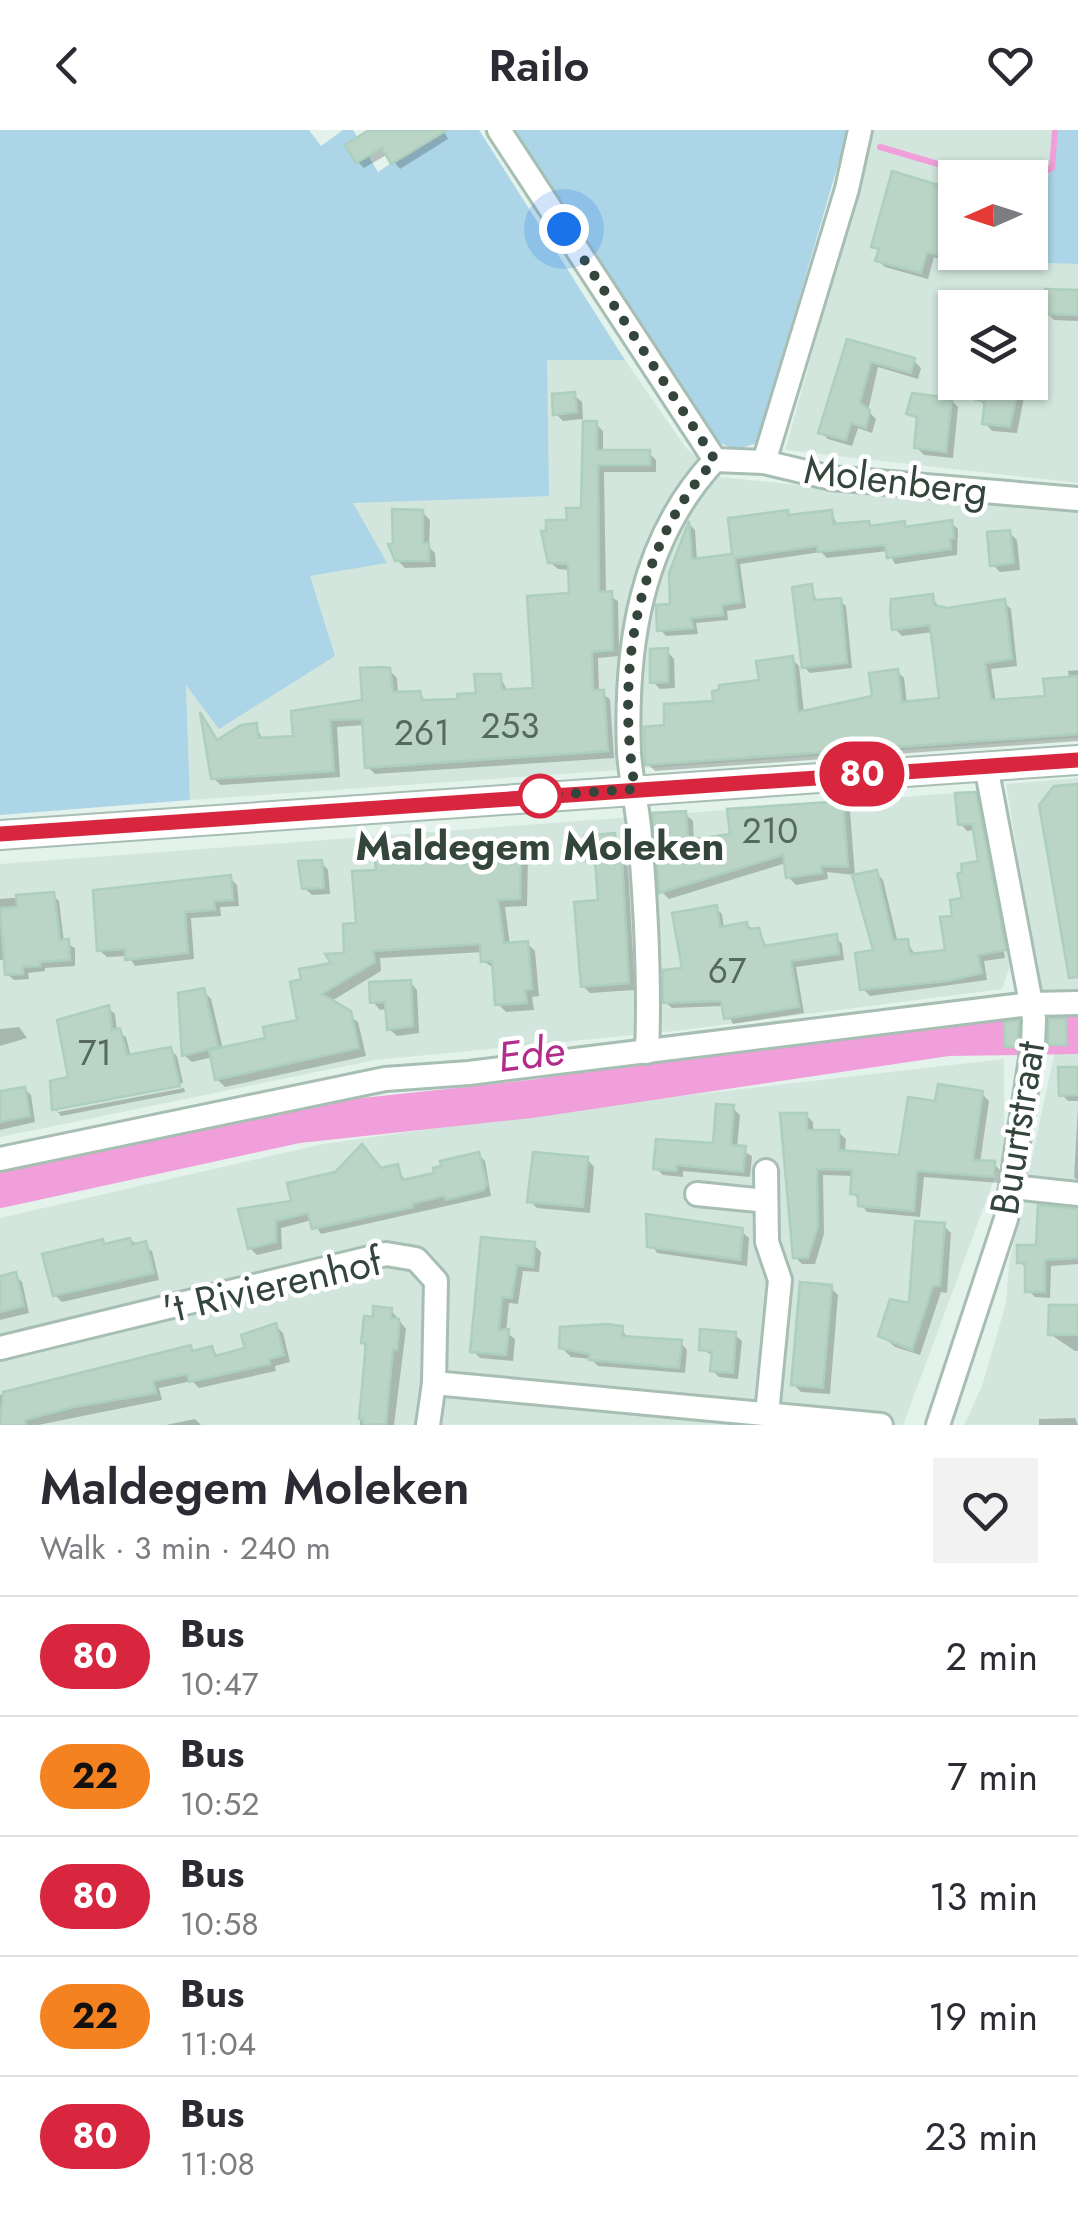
<!DOCTYPE html>
<meta charset="utf-8">
<style>
body{margin:0;font-family:Jost,sans-serif;background:#f2f2f3;color:#2b2b33;height:100vh;display:flex;flex-direction:column;font-size:38px;white-space:nowrap}
*{box-sizing:border-box;margin:0}
p{font-size:32px;color:#7c7c81}
.icon{flex:none;width:55px;height:55px;fill:none;stroke:currentColor;stroke-width:2;stroke-linecap:round;stroke-linejoin:round}
.map{position:relative;height:1295px;overflow:hidden}
.panel{display:flex;flex-direction:column;background:#fff;flex:1}
.panel>*{flex:none}
.badge{padding:0 20px;border-radius:32px;font-size:35px;line-height:65px}
.needle{width:65px;rotate:267deg}
.buttons{position:absolute;left:938px;top:30px;display:grid;gap:20px}
.buttons a{display:grid;place-items:center;width:110px;height:110px;border-radius:0px;background:#fff;box-shadow:0 2px 8px #0004;font-size:50px}
.you{position:absolute;width:50px;height:50px;margin:-25px;border:8px solid #fff;border-radius:50%;background:#1a73e8;box-shadow:0 0 0 15px #1a73e833}
.map>.badge{position:absolute;translate:-50% -50%;box-shadow:0 0 0 5px #fff}
.round{display:grid;place-items:center;flex:none;width:105px;height:105px;border-radius:0px;background:#f2f2f3}
.summary{display:flex;align-items:center;justify-content:space-between;height:170px;padding:0 40px}
h1{font-size:48px;font-weight:600;line-height:75px}
ul{padding:0;list-style:none}
li{display:flex;align-items:center;gap:30px;height:120px;padding:0 40px;border-top:2px solid #e1e1e2}
li div{flex:1}
li b{display:block;font-size:38px}
li em{font-style:normal}
li .badge{min-width:110px;font-weight:700;text-align:center}
header{display:flex;justify-content:space-between;align-items:center;height:130px;padding:0 40px;background:#fff;font-size:45px;font-weight:600}
.map>svg:first-child{display:block}
.residential{fill:#d2e6dd;fill-rule:evenodd}
.green{fill:#acd5e8}
.shadow{fill:#0003}
.lines{fill:none;stroke-linecap:round;stroke-linejoin:round}
.stream{stroke:#f19fda;stroke-width:6}
.river{stroke:#f19fda;stroke-width:38}
.building{fill:#bad4c6;stroke:#adcfbd;stroke-width:2.5}
.minor-casing{stroke:#a7beb3;stroke-width:28}
.tertiary-casing{stroke:#a7beb3;stroke-width:32}
.minor{stroke:#fff;stroke-width:22}
.tertiary{stroke:#fff;stroke-width:28}
.line-casing{stroke:#fff;stroke-width:22}
.line{stroke:#d7263d;stroke-width:15}
.walk{stroke:#34453c;stroke-width:10;stroke-dasharray:0 18}
.stop-dot{fill:#fff;stroke:#d7263d;stroke-width:5}
.labels{text-anchor:middle;stroke-width:9;stroke-linejoin:round;paint-order:stroke}
.number-label{font-size:35px;fill:#56695e}
.street-label{font-size:40px;fill:#34453c;stroke:#fff}
.stop-label{font-size:40px;font-weight:bold;fill:#34453c;stroke:#fff}
.water-label{font-size:42px;font-style:italic;fill:#b22c8b;stroke:#fff}
</style>
<header><svg class="icon" aria-label="back" viewBox="0 0 24 24"><path d="M15 5l-7 7 7 7"/></svg>Railo<svg class="icon" aria-label="heart" viewBox="0 0 24 24"><path d="M12 20l-8-8c-3-5 5-10 8-4 3-6 11-1 8 4z"/></svg></header>
<div class="map">
<svg width="1078" height="1295" viewBox="0 0 1078 1295">
<rect width="100%" height="100%" fill="#e4f2ec"/>
<g class="residential">
<path d="M870,0H1054L1048,47V132L1078,134V353L785,320L850,89ZM955,48H1030V122H955ZM955,178H1030V252H955Z"/>
<path d="M547,229L625,230L686,318L720,347L1078,383V608L190,670L186,553L309,446L386,433L352,373Z"/>
<path d="M1078,648V861L1040,860L1006,654Z"/>
<path d="M983,661L1010,836L1002,859L675,901L375,930L0,1007V734Z"/>
<path d="M1056,916H1078V1295H964L982,1256L1006,1173L1009,1134Z"/>
<path d="M1004,929V1023L903,1295H0V1088L323,1014L603,975Z"/>
</g>
<g class="green">
<path d="M0,0H309L321,16L343,0H353L378,42L440,0H479L625,230H547L549,366L353,373L387,433L310,446L335,526L219,599L186,555L190,670L0,685Z"/>
<path d="M512,0H848L757,313L736,320L713,310Z"/>
<path d="M1054,0H1078V134L1048,133V47Z"/>
</g>
<g class="shadow">
<path d="M373,0H443L448,9L400,39L388,24L364,38L358,32Z"/>
<path d="M955,93V122H982L976,140L934,127L928,149L885,137L878,130L880,122L874,116Z"/>
<path d="M1078,162V191L1054,190L1047,183Z"/>
<path d="M848,212L914,231L921,238L918,249L878,237L868,281L876,289L872,303L858,298L852,316L828,309L821,302Z"/>
<path d="M980,252H1027L1017,303L992,301L985,293L987,277L978,269Z"/>
<path d="M574,265L582,272L583,289L563,291L556,284Z"/>
<path d="M951,270L958,277L953,328L924,325L916,317L919,291L909,283Z"/>
<path d="M596,294L603,301V322L649,323L656,330V342H604L606,464L618,471L619,526L598,528L599,562L610,569L614,628L375,644L368,637L365,595L337,597L340,647L221,655L213,648L204,589L219,612L256,596L263,610L296,609L294,583L365,572L389,540L397,548L398,565L419,564L426,571H461L478,565L500,546L508,562L536,560L572,466L570,440L558,439L550,432L569,392L584,381Z"/>
<path d="M422,382L430,390L429,417L435,423L436,437L405,438L397,430Z"/>
<path d="M831,382L838,396L904,394L909,399L951,393L958,399L957,425L895,434L888,421L827,428L821,422L740,434L746,478L727,481L728,490L696,493L698,504L666,506L660,499L673,476L671,444L690,395L695,400L697,431L735,426Z"/>
<path d="M1010,403L1017,410L1020,440L1000,442L993,435Z"/>
<path d="M811,457L818,473L840,471L846,476L852,538L810,543L804,537Z"/>
<path d="M932,466L940,479L1004,472L1011,479L1017,536L991,539L996,573L1048,568L1069,549L1068,541L1078,540V611L655,641L648,634L667,597L761,552L792,529L799,536L804,583L874,568L897,541L904,548L907,574L942,570L933,502L902,506L895,499Z"/>
<path d="M667,521L674,529L675,558L660,559L653,552Z"/>
<path d="M975,664L1005,828L984,831L987,850L870,866L863,859L876,823V742L883,750L898,813L907,812L916,826L948,822L955,788L980,733L975,700L967,701L960,693Z"/>
<path d="M980,669L982,672L1011,827H1009Z"/>
<path d="M842,674L850,681L855,745L827,742L828,749L796,755L788,747L786,733L669,769L662,762L685,684L693,691L694,712L733,706Z"/>
<path d="M614,706L621,713L623,732L628,737L635,860L590,863L583,856L601,772L596,738L589,730Z"/>
<path d="M520,718L528,727L527,776L505,777L510,815L527,813L535,821L539,866L532,867L534,880L506,882L498,874L495,839L483,831V822L380,828L381,841L330,872L358,892L366,926L225,957L217,949L213,927L192,932L184,925L203,861L211,869L223,919L268,910L300,892L335,835L347,825L379,742L395,720L403,728Z"/>
<path d="M321,732L328,740L330,764L312,765L304,758Z"/>
<path d="M230,748L237,755L239,776L220,777L221,786L191,788L194,829L135,836L128,826L107,827L99,820Z"/>
<path d="M53,765L59,771L64,812L75,818V836L45,838V841L28,843L29,849L14,850L7,844L6,830H0V769Z"/>
<path d="M716,778L722,784L724,799L746,795L758,801L768,818L836,807L842,814L844,830L796,837L804,883L733,894L724,876L672,878L665,872Z"/>
<path d="M410,852L417,860L419,903L397,906L389,899L388,879L380,880L373,872Z"/>
<path d="M108,878L115,884L117,901L126,907L131,927L171,920L177,926L183,953L57,977V982L55,979Z"/>
<path d="M1065,891L1072,898L1073,921L1058,922L1051,914Z"/>
<path d="M1018,893L1025,900L1024,923L1015,924L1007,916Z"/>
<path d="M19,897L27,908L0,916V899Z"/>
<path d="M1078,939V971H1068L1061,964Z"/>
<path d="M24,958L31,965L35,992L0,1000V963Z"/>
<path d="M184,958L185,962L61,986L58,982Z"/>
<path d="M982,964L989,971L980,1033L994,1034L1001,1041L1000,1053L924,1047L920,1087L867,1082L853,1063L854,1046L823,1045L824,1104L815,1134H802L795,1127L806,985L813,992V1002H838L846,1009L845,1023L901,1028L937,974Z"/>
<path d="M1078,977V1051L1074,1047Z"/>
<path d="M733,978L740,985L737,1018L752,1026L750,1047L683,1041V1047L663,1045L656,1038L715,1016Z"/>
<path d="M478,1024L485,1031L491,1066L321,1104L312,1090L281,1098L282,1119L257,1125L250,1118L241,1081L294,1074L397,1037L406,1052L437,1045Z"/>
<path d="M587,1029L594,1037L590,1083L537,1078L530,1071Z"/>
<path d="M1078,1081V1134L1051,1136L1050,1168L1035,1167L1028,1160V1140L1020,1132Z"/>
<path d="M649,1087L741,1101L749,1108L747,1136L657,1123L647,1107Z"/>
<path d="M944,1096L951,1103L947,1163L941,1162L920,1225L895,1217L881,1205L911,1177Z"/>
<path d="M483,1109L534,1115L541,1122L539,1142L523,1141L518,1174L509,1173L506,1202L515,1209L513,1231L480,1228L473,1221Z"/>
<path d="M130,1110L152,1121L159,1150L62,1172L55,1165L102,1112L106,1116Z"/>
<path d="M15,1145L22,1152L29,1183L0,1190V1148Z"/>
<path d="M831,1158L838,1165L830,1264L801,1262L793,1254Z"/>
<path d="M1078,1177V1221H1075L1050,1204Z"/>
<path d="M391,1180L406,1199L394,1295H360L366,1188L375,1189Z"/>
<path d="M276,1196L283,1203L290,1232L275,1236L276,1241L199,1258L192,1251L159,1258L162,1270L38,1295H0V1265L190,1218L196,1223L211,1219L220,1227L248,1220Z"/>
<path d="M563,1199H622L628,1209L681,1213L687,1220L685,1243L598,1236L591,1229L571,1227L564,1220Z"/>
<path d="M735,1205L742,1211L738,1249L719,1247L712,1240L714,1226L701,1219Z"/>
<path d="M1075,1288L1078,1295H1039V1289Z"/>
<path d="M195,1289L201,1295H166Z"/>
</g>
<g class="lines">
<g class="stream">
<path d="M880,17L986,48"/>
<path d="M1029,48L1052,38L1055,0"/>
</g>
<path class="river" d="M0,1059L298,994L531,969L948,907L1078,905"/>
</g>
<g class="building">
<path d="M369,0H447L391,34L382,18L356,33L345,15Z"/>
<path d="M892,41L955,60V130L927,122L921,143L875,131L879,119L871,117Z"/>
<path d="M1045,159L1078,160V185L1044,184Z"/>
<path d="M847,209L915,228L911,243L871,232L860,273L870,280L866,298L851,293L846,310L818,303Z"/>
<path d="M977,252H1020L1010,297L982,294L985,271L976,270Z"/>
<path d="M575,262L577,282L553,285L552,264Z"/>
<path d="M912,263L952,268L946,322L914,318L917,287L906,284Z"/>
<path d="M583,291H597V320H650V335H598L599,462L612,461L613,520L592,522L593,560H604L608,621L365,638L362,589L330,590L334,641L211,649L200,582L217,610L241,595L257,593L258,608L293,606L291,581L362,570L360,538L379,537L390,538L393,562L420,561L422,570L458,569L457,564L476,563L474,544H501L502,560L533,558L527,466L569,463L568,434L548,433L541,401H546V390H567L566,378H581Z"/>
<path d="M392,379L423,380V413H429V431H395L388,414H393Z"/>
<path d="M788,380V385L832,380L833,394L869,391L870,396L905,391V397L952,390L954,408L950,409L951,419L887,428L885,415L818,422L817,416L735,428L741,472L722,475L723,485L691,488L693,498L657,501L656,475L670,474L669,443L689,391L692,429L732,424L728,388Z"/>
<path d="M1010,400L1014,433L990,436L987,402Z"/>
<path d="M812,454L814,470L841,468L847,533L802,538L792,457Z"/>
<path d="M933,464L934,475L947,478L1005,469L1012,529L985,533L991,570L1045,566L1043,549L1078,546V604L645,635L644,597L664,595V574L713,571L712,561L719,560V555L759,550L756,531L793,526L798,582L872,566L869,543L898,539L902,572L939,568L930,495L892,500L890,481L891,469Z"/>
<path d="M668,518V552L650,553V519Z"/>
<path d="M1078,654V847L1069,848L1039,675L1054,656Z"/>
<path d="M976,662L1006,820L978,825L982,843L948,851L860,860L855,823L873,820L852,745L877,740L893,810L908,809L910,824L945,820L940,787L952,786L950,770L962,768L957,744L962,742L961,734L978,731L972,694L958,695L955,663Z"/>
<path d="M843,671L848,737L821,736L822,743L786,748L783,725L659,763L652,683L686,681L688,710L730,704L727,679Z"/>
<path d="M615,703L617,728L622,727L629,853L581,857L574,772L598,770L595,730L586,731L584,706Z"/>
<path d="M521,716L520,769L498,770L504,813L528,811L532,859L525,860L527,873L495,875L492,831L481,832L480,814L373,821L375,832L322,864L351,881L359,918L215,950L209,920L265,908L263,897L297,890L290,852L301,849L299,839L331,833L325,824L344,823L343,794L356,793L352,741L376,740L374,719L396,718V726Z"/>
<path d="M322,730L324,758L302,759L298,731Z"/>
<path d="M231,745L233,770L214,771L215,780L185,782L188,823L125,830V819L97,821L93,760Z"/>
<path d="M54,762L60,810L69,809L70,830L40,832V836L23,837V844L5,845L0,778L17,777L16,765Z"/>
<path d="M717,775L720,797L747,792L748,799L759,798L764,816L837,804L839,824L791,831L799,877L724,889L721,871L663,873V840L682,838L672,783Z"/>
<path d="M411,850L413,896L387,900L385,872L370,873L369,852Z"/>
<path d="M204,858L218,917L182,926L178,863Z"/>
<path d="M109,875L112,900L120,898L127,925L171,917L180,956L52,980L50,951L68,947L57,890Z"/>
<path d="M1066,888L1067,915H1048L1049,889Z"/>
<path d="M1019,890L1018,917H1005L1004,892Z"/>
<path d="M1058,937H1078V965L1059,966Z"/>
<path d="M938,954L983,961L973,1030L995,1031L994,1047L917,1041L914,1081L858,1076V1065L850,1064L852,1040L817,1039L818,1096L808,1128H793L780,983H807V1000H839V1020L899,1025L908,967L935,971Z"/>
<path d="M25,957L30,986L0,992V961Z"/>
<path d="M716,974L734,975L731,1015L746,1016L743,1042L677,1035L676,1041L653,1039L656,1009L713,1013Z"/>
<path d="M362,1014L381,1038L398,1034L402,1050L434,1043L433,1038L441,1036L440,1031L479,1022L487,1054L484,1060L446,1070L444,1066L412,1074L413,1077L312,1099L308,1083L276,1091V1112L248,1119L238,1079L291,1071L287,1053L335,1042Z"/>
<path d="M533,1022L588,1027L583,1077L527,1072Z"/>
<path d="M1038,1075L1078,1079V1128L1045,1130V1162H1025V1133H1017V1115H1036Z"/>
<path d="M646,1084L743,1098L740,1130L647,1117Z"/>
<path d="M915,1091L945,1093L940,1156H933L912,1220L878,1206L890,1169L909,1173Z"/>
<path d="M481,1107L535,1112L533,1137L517,1135L512,1168L502,1167L499,1200L509,1199L506,1225L470,1222Z"/>
<path d="M130,1108L132,1115L146,1111L154,1143L53,1166L42,1124L103,1109L104,1114Z"/>
<path d="M16,1142L24,1176L0,1182V1146Z"/>
<path d="M800,1152L832,1155L823,1258L791,1255Z"/>
<path d="M1049,1175H1078V1205H1048Z"/>
<path d="M373,1176L392,1178L391,1188L399,1189V1199L397,1220L393,1219L386,1294L363,1295V1289H359L366,1214L361,1213L364,1186L373,1187Z"/>
<path d="M276,1193L284,1225L269,1229L270,1234L189,1252L187,1244L153,1251L156,1263L74,1277L25,1290L26,1295H0L3,1262L191,1215L192,1221L212,1216L215,1226L245,1218L241,1205Z"/>
<path d="M607,1194L623,1196L622,1206L682,1210L679,1238L589,1230V1224L559,1218L560,1197Z"/>
<path d="M700,1199L736,1202L733,1243L710,1241L712,1221L699,1220Z"/>
</g>
<g class="lines">
<defs>
<g id="minor">
<path d="M499,0L715,330C640,410 625,517 629,623C631,651 638,679 640,707C646,778 650,851 647,922"/>
<path d="M715,330L764,332L831,348L1078,369"/>
<path d="M764,332L847,59L860,0"/>
<path d="M0,1029L385,949L469,943L1030,874L1078,873"/>
<path d="M766,1041L767,1112L780,1150L767,1284"/>
<path d="M1012,1057L1078,1064"/>
<path d="M697,1064L766,1071"/>
<path d="M0,1218L386,1124L416,1129L436,1151L434,1253L428,1295"/>
<path d="M434,1253L881,1295"/>
<path d="M938,1295L1006,1089L1033,916L1034,889L986,636"/>
</g>
<path id="tertiary" d="M0,705L1078,630"/>
</defs>
<use href="#minor" class="minor-casing"/>
<use href="#tertiary" class="tertiary-casing"/>
<use href="#minor" class="minor"/>
<use href="#tertiary" class="tertiary"/>
</g>
<g class="lines">
<defs>
<path id="line" d="M0,704L1078,630"/>
</defs>
<use href="#line" class="line-casing"/>
<use href="#line" class="line"/>
<path class="walk" d="M540,666L635,659C616,545 634,417 715,330L564,99"/>
</g>
<circle class="stop-dot" cx="540" cy="666" r="20"/>
<g class="labels">
<g class="number-label">
<text x="510" y="608">253</text>
<text x="422" y="615">261</text>
<text x="770" y="713">210</text>
<text x="727" y="853">67</text>
<text x="95" y="935">71</text>
</g>
<g class="street-label">
<text transform="translate(896 350) rotate(7)" y="14">Molenberg</text>
<text transform="translate(1017 998) rotate(-81)" y="14">Buurtstraat</text>
<text transform="translate(272 1155) rotate(-13)" y="14">'t Rivierenhof</text>
</g>
<g class="stop-label">
<text x="540" y="730">Maldegem Moleken</text>
</g>
<g class="water-label">
<text transform="translate(531 923) rotate(-7)" y="15">Ede</text>
</g>
</g>
</svg>
<div class="buttons">
<a><svg class="needle" viewBox="-14 -14 28 28"><path d="M0-13l5 13h-10z" fill="#e53935"/><path d="M0 13l5-13h-10z" fill="#7c7c81"/></svg></a>
<a><svg class="icon" aria-label="layers" viewBox="0 0 24 24"><path d="M12 4l9 5-9 5-9-5zM3 14l9 5 9-5"/></svg></a>
</div>
<div class="you" style="left:564px;top:99px"></div>
<b class="badge" style="left:862px;top:644px;background:#d7263d;color:#fff">80</b>
</div>
<section class="panel">
<div class="summary"><div><h1>Maldegem Moleken</h1><p>Walk · 3 min · 240 m</p></div><a class="round"><svg class="icon" aria-label="heart" viewBox="0 0 24 24"><path d="M12 20l-8-8c-3-5 5-10 8-4 3-6 11-1 8 4z"/></svg></a></div>
<ul>
<li><span class="badge" style="background:#d7263d;color:#fff">80</span><div><b>Bus</b><p>10:47</p></div><em>2 min</em></li>
<li><span class="badge" style="background:#f58220;color:#111">22</span><div><b>Bus</b><p>10:52</p></div><em>7 min</em></li>
<li><span class="badge" style="background:#d7263d;color:#fff">80</span><div><b>Bus</b><p>10:58</p></div><em>13 min</em></li>
<li><span class="badge" style="background:#f58220;color:#111">22</span><div><b>Bus</b><p>11:04</p></div><em>19 min</em></li>
<li><span class="badge" style="background:#d7263d;color:#fff">80</span><div><b>Bus</b><p>11:08</p></div><em>23 min</em></li>
</ul>
</section>
